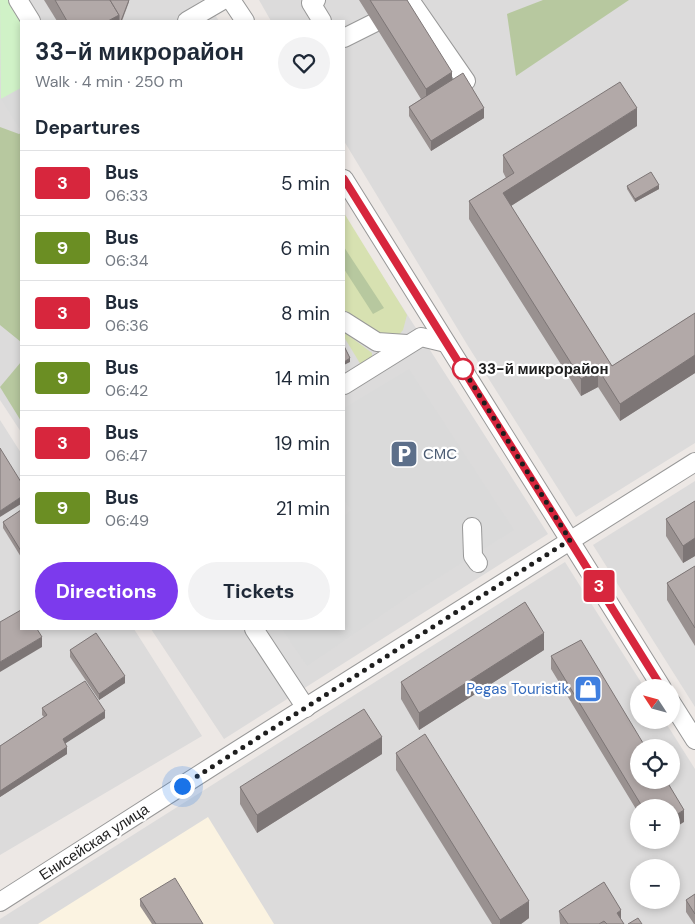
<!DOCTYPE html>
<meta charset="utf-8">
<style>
body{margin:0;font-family:"DM Sans",sans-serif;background:#f2f2f3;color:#1f2937;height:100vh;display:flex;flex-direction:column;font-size:19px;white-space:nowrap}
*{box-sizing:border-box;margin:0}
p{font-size:16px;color:#747a83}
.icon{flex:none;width:28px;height:28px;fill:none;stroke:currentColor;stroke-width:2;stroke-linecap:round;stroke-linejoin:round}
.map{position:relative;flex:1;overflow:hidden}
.drawer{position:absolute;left:20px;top:20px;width:325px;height:610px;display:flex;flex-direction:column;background:#fff;border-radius:0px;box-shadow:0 2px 8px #0003}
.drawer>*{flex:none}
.badge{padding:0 10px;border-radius:4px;font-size:18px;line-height:32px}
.needle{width:32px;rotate:306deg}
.tools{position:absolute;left:630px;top:679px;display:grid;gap:10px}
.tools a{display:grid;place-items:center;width:50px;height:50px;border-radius:50%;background:#fff;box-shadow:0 2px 8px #0003;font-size:25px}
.you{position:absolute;width:25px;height:25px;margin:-12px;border:4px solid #fff;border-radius:50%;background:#1a73e8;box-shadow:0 0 0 8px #1a73e833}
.map>.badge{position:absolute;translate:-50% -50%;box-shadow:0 0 0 2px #fff}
h2{padding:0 15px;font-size:19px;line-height:45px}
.round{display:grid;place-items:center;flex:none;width:52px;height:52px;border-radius:26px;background:#f2f2f3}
.head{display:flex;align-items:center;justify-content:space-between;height:85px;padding:0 15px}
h1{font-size:24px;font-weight:700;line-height:38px}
.button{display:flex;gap:10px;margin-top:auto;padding:10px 15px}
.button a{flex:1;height:58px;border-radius:30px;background:#7c3aed;color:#fff;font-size:20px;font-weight:700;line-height:58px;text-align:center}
.button a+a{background:#f2f2f3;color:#1f2937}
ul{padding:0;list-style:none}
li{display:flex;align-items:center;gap:15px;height:65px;padding:0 15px;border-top:1px solid #e0e1e3}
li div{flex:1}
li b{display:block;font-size:19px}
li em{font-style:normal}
li .badge{min-width:55px;font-weight:700;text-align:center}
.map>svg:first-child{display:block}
.residential{fill:#dcdbdb;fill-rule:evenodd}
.education{fill:#fbf3e1}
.grass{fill:#d7e1b1}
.forest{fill:#b7c89f}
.park{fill:#d0f2c7}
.parking{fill:#dadada}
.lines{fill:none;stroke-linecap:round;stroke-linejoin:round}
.minor-casing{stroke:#989898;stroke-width:20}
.minor{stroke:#fff;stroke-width:18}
.wall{fill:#999190}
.shaded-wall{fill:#7d7676}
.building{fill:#b2a9a8;stroke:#7d7676}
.line-casing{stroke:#fff;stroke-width:11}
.line{stroke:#d7263d;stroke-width:8}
.walk{stroke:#1e1e1e;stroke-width:5;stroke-dasharray:0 9}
.stop-dot{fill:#fff;stroke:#d7263d;stroke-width:2.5}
.labels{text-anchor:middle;stroke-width:4.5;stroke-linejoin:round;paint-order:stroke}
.stop-label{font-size:15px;font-weight:bold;fill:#1e1e1e;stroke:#fff;text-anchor:start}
.service-label{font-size:15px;fill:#4e5e75;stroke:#fff;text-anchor:start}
.shop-label{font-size:15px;fill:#366cbe;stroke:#fff;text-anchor:end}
.street-label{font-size:15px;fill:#1e1e1e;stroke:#fff}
</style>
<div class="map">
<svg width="695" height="924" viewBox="0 0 695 924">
<rect width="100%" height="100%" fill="#ede8e5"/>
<g class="residential">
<path d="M0,0H205L219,21H21V432L0,400Z"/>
<path d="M259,0H695V443L576,517L468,346L344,141V21H271Z"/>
<path d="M344,216L548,534L224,739L151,629H344Z"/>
<path d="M0,420L21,453V629H134L202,736L0,855Z"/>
<path d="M695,481V707L593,545Z"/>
<path d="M565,562L644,687L639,688V720H664L695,769V924H0V919ZM639,748H671V780H639ZM639,808H671V840H639ZM639,868H671V900H639Z"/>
</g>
<path class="education" d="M208,817L274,924H38Z"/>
<g class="grass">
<path d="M344,213L407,315L403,330L398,336L386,339L344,310Z"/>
<path d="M344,332L372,353V358L361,365L344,337Z"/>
</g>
<g class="forest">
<path d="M543,0H629L516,76L507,14Z"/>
<path d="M0,127L19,134L21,133V342L0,325Z"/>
<path d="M344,247L384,308L373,314L344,269Z"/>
<path d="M21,362V421L0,387Z"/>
</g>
<path class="park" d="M0,0H11L21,21V88L1,99Z"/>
<g class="parking">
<path d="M21,88V126L19,128L1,99Z"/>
<path d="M409,369L514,530L411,595L307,666L282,629H344V516L351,510L344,500V408Z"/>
</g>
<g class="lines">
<defs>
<g id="minor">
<path d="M18,0L31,21"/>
<path d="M231,0L245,21"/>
<path d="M316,0L311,3L322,21"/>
<path d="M401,9L412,3L466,81"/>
<path d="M187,21L223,0"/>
<path d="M344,38L374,23"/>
<path d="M344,179L662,688"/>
<path d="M344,321L377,342L407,344"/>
<path d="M344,385L421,337L446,343"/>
<path d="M472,527L473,556L478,563"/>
<path d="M254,629L306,708"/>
<path d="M671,702L695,740"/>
<path d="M0,902L219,762L695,462"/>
</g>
</defs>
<use href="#minor" class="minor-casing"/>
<use href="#minor" class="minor"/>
</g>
<g class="wall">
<path d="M44,0H129V2L122,21H57Z"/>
<path d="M359,0H407L452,80L484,118L431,151L409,116V107L421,99Z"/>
<path d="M637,126L511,206L612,366L695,313V373L620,421L598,387L581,396L469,219V201L506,178L503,172V155Z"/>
<path d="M627,186L659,189L635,202L627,189Z"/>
<path d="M695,501V556L683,563L666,536V519Z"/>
<path d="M21,510V557L3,528V522Z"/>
<path d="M695,566V646L667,600V583Z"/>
<path d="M70,650L125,683L99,700L70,657Z"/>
<path d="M544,650L419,730L401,699V682Z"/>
<path d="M551,656L684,822L671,808H639V814L551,669Z"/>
<path d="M42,708L105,718L65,743L67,754L0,797V746L44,717L42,715Z"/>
<path d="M396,753L529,918L521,924H492L396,770Z"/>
<path d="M382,754L257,833L240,804V787Z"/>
<path d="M695,894V924H694L686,912V900Z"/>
<path d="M140,899L203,924H152L140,906Z"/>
<path d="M559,911L621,920L624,924H560Z"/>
</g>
<g class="shaded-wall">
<path d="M119,15V21H108Z"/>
<path d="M452,72V90L426,106V89Z"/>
<path d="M484,108V118L431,151V141Z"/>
<path d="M637,108V126L503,211V193Z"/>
<path d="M659,185V189L635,202V199Z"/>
<path d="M695,355V373L620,421V404Z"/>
<path d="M350,358V362L344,365V362Z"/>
<path d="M598,369V387L581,396V379Z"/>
<path d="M21,497V504L0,517V511Z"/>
<path d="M695,538V556L683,563V546Z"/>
<path d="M544,633V650L419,730V713Z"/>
<path d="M42,637V647L0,672V662Z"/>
<path d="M125,676V683L99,700V694Z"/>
<path d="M105,711V718L63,745V739Z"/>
<path d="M382,737V754L257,833V815Z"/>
<path d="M67,747V754L0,797V791Z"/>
<path d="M684,810V822L671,830V818Z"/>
<path d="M529,901V918L521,924H500V920Z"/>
<path d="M621,910V922L617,913Z"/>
</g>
<g class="building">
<path d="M55,0H110L119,15L108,21H67Z"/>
<path d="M110,0H129L121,21H119V15Z"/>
<path d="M370,0H407L452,72L426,89Z"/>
<path d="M463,73L484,108L431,141L409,107Z"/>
<path d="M620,82L637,108L503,193L612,366L695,313V355L620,404L598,369L581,379L469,201L514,173L503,155Z"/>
<path d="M651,172L659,185L635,199L627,186Z"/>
<path d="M344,346L350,358L344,362Z"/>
<path d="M0,448L21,482V497L0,511Z"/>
<path d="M695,501V538L683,546L666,519Z"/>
<path d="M21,510V551L3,522Z"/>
<path d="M695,566V628L667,583Z"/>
<path d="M525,602L544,633L419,713L401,682Z"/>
<path d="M21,610V629H37L42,637L0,662V622Z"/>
<path d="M96,633L125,676L99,694L70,650Z"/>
<path d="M581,640L646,748H639V780H666L684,810L671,818V808H643L551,656Z"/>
<path d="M85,681L105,711L63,739L67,747L0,791V746L47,715L42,708Z"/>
<path d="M364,709L382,737L257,815L240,787Z"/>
<path d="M425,734L529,901L500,920L396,753Z"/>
<path d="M175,878L203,924H156L140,899Z"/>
<path d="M604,882L621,910L617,913L624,924H607L604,921L599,924H568L559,911Z"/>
<path d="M695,894V914L686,900Z"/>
<path d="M638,918L642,924H628Z"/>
</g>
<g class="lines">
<defs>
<path id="line" d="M344,179L662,688"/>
</defs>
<use href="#line" class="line-casing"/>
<use href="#line" class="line"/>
<path class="walk" d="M182,786L570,540L463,369"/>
</g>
<defs>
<symbol id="parking-square" viewBox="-11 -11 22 22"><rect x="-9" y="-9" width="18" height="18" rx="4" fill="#5c6f8a" stroke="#fff"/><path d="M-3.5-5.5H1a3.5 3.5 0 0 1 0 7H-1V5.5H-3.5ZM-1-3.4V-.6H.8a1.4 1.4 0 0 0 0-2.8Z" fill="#fff"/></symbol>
<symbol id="shop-square" viewBox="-11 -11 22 22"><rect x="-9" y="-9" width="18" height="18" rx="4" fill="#3f7fe0" stroke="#fff"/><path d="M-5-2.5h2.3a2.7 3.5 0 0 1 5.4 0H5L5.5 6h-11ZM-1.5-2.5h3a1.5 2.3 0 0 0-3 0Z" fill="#fff"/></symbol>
</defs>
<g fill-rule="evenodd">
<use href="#parking-square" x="388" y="438" width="32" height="32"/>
<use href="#shop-square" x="572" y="673" width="32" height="32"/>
</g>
<circle class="stop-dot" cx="463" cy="369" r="10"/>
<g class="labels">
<g class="stop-label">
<text x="478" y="374">33-й микрорайон</text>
</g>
<g class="service-label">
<text x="423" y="459">СМС</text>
</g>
<g class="shop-label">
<text x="569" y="694">Pegas Touristik</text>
</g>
<g class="street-label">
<text transform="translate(94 842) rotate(-33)" y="5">Енисейская улица</text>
</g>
</g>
</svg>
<div class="tools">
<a><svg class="needle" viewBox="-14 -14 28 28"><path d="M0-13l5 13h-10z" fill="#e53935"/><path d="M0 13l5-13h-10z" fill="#747a83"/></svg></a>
<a><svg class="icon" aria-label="locate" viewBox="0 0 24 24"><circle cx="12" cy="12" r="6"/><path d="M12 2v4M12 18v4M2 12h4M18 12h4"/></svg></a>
<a>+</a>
<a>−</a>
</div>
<div class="you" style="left:182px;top:786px"></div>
<b class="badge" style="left:599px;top:586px;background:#d7263d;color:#fff">3</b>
<section class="drawer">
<div class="head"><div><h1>33-й микрорайон</h1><p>Walk · 4 min · 250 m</p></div><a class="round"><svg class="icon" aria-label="heart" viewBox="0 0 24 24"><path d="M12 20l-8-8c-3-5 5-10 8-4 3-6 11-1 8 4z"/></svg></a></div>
<h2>Departures</h2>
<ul>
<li><span class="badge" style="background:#d7263d;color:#fff">3</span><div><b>Bus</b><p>06:33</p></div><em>5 min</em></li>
<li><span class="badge" style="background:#6b8e23;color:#fff">9</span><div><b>Bus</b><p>06:34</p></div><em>6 min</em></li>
<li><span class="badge" style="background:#d7263d;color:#fff">3</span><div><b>Bus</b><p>06:36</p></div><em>8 min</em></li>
<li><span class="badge" style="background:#6b8e23;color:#fff">9</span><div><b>Bus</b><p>06:42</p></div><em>14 min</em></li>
<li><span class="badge" style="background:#d7263d;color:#fff">3</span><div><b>Bus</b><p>06:47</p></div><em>19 min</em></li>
<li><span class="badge" style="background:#6b8e23;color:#fff">9</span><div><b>Bus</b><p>06:49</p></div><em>21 min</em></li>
</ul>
<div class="button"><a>Directions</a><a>Tickets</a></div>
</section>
</div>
